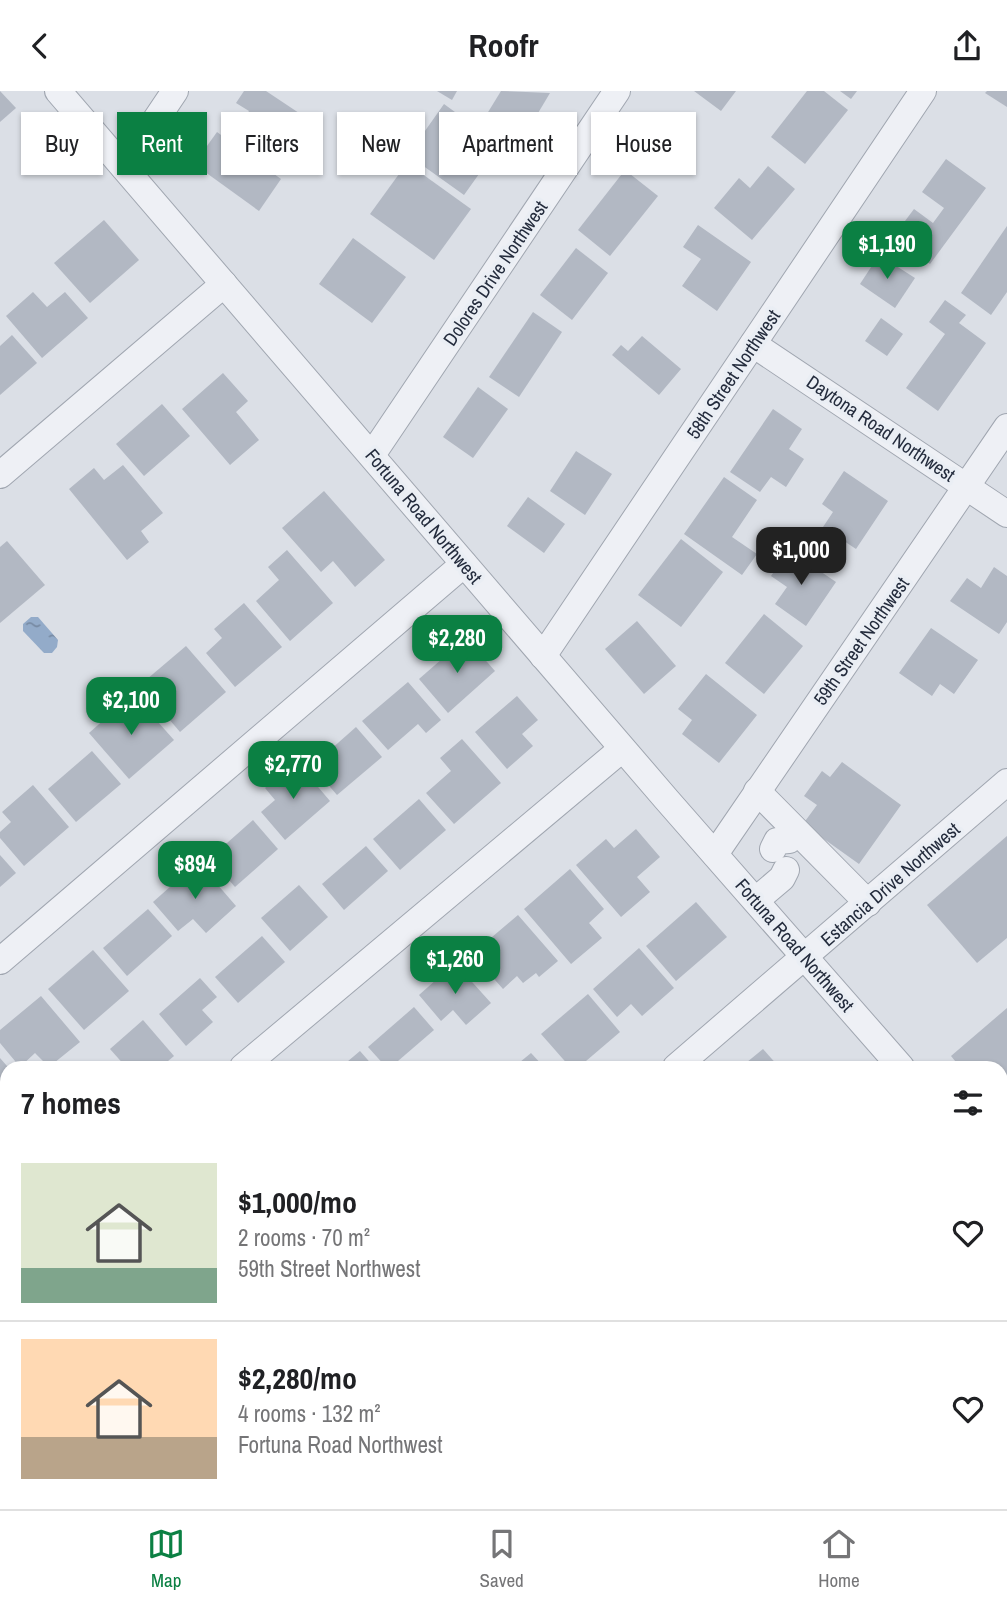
<!DOCTYPE html>
<html lang="en">
<head>
<meta charset="utf-8">
<style>
  body { margin:0; font-family:"Archivo Narrow",sans-serif; background:#f6f6f6; color:#202124; height:100vh; display:flex; flex-direction:column; font-size:26px; white-space:nowrap }
  * { box-sizing:border-box; margin:0 }
  p { font-size:23px; color:#757577 }
  .icon { flex:none; width:38px; height:38px; fill:none; stroke:currentColor; stroke-width:2; stroke-linecap:round; stroke-linejoin:round }
  .map { position:relative; flex:1; overflow:hidden }
  .sheet { position:absolute; left:0px; top:970px; width:1008px; height:450px; display:flex; flex-direction:column; background:#fff; border-radius:21px 21px 0 0; box-shadow:0 2px 5px #0004 }
  .sheet>* { flex:none }
  .banner { position:absolute; left:21px; top:21px; width:966px; height:63px; display:flex; gap:14px }
  .price { position:absolute; translate:-50% -60px; padding:0 16px; border-radius:14px; background:#0b8043; color:#fff; font-size:23px; line-height:46px; filter:drop-shadow(0 2px 4px #0008) }
  .price::after { content:''; position:absolute; left:50%; top:42px; width:21px; height:16px; margin-left:-10px; background:inherit; clip-path:polygon(0 0,100% 0,50% 100%) }
  .price.selected { background:#222; color:#fff }
  ul { padding:0; list-style:none }
  li { display:flex; align-items:center; gap:21px; height:175px; padding:0 21px }
  li+li { border-top:2px solid #e0e0e0 }
  li span { display:grid; place-items:center; flex:none; width:196px; height:140px; border-radius:0px; color:#555 }
  li>.icon { margin-inline-start:auto }
  span .icon { width:84px; height:84px; fill:#fffc; stroke-width:1 }
  li b { font-size:30px }
  h2 { display:flex; justify-content:space-between; align-items:center; height:84px; padding:0 21px; font-size:30px }
  .pill { padding:0 24px; border-radius:0px; background:#fff; box-shadow:0 2px 5px #0004; font-size:24px; line-height:63px }
  .pill.selected { background:#0b8043; color:#fff }
  header { display:flex; justify-content:space-between; align-items:center; height:91px; padding:0 21px; background:#fff; font-size:32px; font-weight:800 }
  .dock { display:flex; justify-content:space-around; align-items:center; height:98px; border-top:2px solid #e0e0e0; background:#fff; font-size:19px; color:#757577 }
  .dock a { display:grid; justify-items:center; gap:4px }
  .dock .selected { color:#0b8043 }
  .map>svg:first-child { display:block }
</style>
</head>
<body>
<header><svg class="icon" aria-label="back" viewBox="0 0 24 24"><path d="M15 5l-7 7 7 7"/></svg>Roofr<svg class="icon" aria-label="share" viewBox="0 0 24 24"><path d="M12 15V3M7 8l5-5 5 5M5 13v7h14v-7"/></svg></header>
<div class="map">
<svg width="1007" height="1418" viewBox="0 0 1007 1418">
  <defs>
    <pattern id="water-ripples" width="26" height="14" patternUnits="userSpaceOnUse" patternTransform="scale(1.75)"><rect width="26" height="14" fill="#93abc9"/><path d="M2 4q2-2 4 0t4 0M15 11q2-2 4 0t4 0" fill="none" stroke="#788ba4"/></pattern>
  </defs>
  <rect width="100%" height="100%" fill="#dbdfe6"/>
  <path fill="url(#water-ripples)" d="M31,526H38L58,549L57,556L52,562H44L23,540V533Z"/>
  <g fill="#b2b8c3">
    <path d="M0,0L16,17L0,31Z"/>
    <path d="M244,0H266L317,34L295,67L241,32L249,20L236,12Z"/>
    <path d="M437,0H457L452,9Z"/>
    <path d="M501,0L550,2L519,54L482,31Z"/>
    <path d="M694,0H736L721,20Z"/>
    <path d="M807,0H824L848,19L805,73L771,46Z"/>
    <path d="M840,0H857L851,8Z"/>
    <path d="M987,0H1007V16L985,2Z"/>
    <path d="M444,13L485,43L469,65L484,76L464,104L408,64Z"/>
    <path d="M217,41L281,88L259,120L194,73Z"/>
    <path d="M946,68L986,97L930,173L893,146L914,118L933,132L944,117L922,101Z"/>
    <path d="M407,72L471,118L434,169L370,123Z"/>
    <path d="M768,75L795,98L752,149L714,117L739,87L750,97Z"/>
    <path d="M625,79L658,105L610,165L578,139Z"/>
    <path d="M104,129L139,169L90,212L54,172Z"/>
    <path d="M698,134L751,171L717,220L682,195L701,168L683,156Z"/>
    <path d="M1007,135V201L991,224L961,202Z"/>
    <path d="M353,147L406,186L372,232L319,193Z"/>
    <path d="M576,157L608,182L572,229L540,204Z"/>
    <path d="M879,164L915,187L895,217L860,193Z"/>
    <path d="M33,201L47,216L65,201L88,227L42,267L6,225Z"/>
    <path d="M945,209L966,224L959,232L986,252L938,320L906,297L945,243L929,231Z"/>
    <path d="M533,221L562,241L519,306L489,286Z"/>
    <path d="M881,227L903,243L887,265L865,250Z"/>
    <path d="M12,244L37,272L0,304V255Z"/>
    <path d="M642,245L681,278L659,304L612,264L621,254L628,260Z"/>
    <path d="M223,282L248,310L236,321L259,349L230,374L182,318Z"/>
    <path d="M478,296L508,318L473,367L443,346Z"/>
    <path d="M162,313L190,345L144,385L116,353Z"/>
    <path d="M773,318L802,338L789,358L804,368L786,396L771,386L760,401L730,381Z"/>
    <path d="M576,360L612,383L585,424L550,400Z"/>
    <path d="M123,374L163,422L141,440L149,451L127,469L69,398L94,377L104,389Z"/>
    <path d="M844,380L888,410L856,458L823,436L833,421L822,413Z"/>
    <path d="M724,386L757,409L732,446L757,463L742,484L684,443Z"/>
    <path d="M324,400L385,469L355,496L333,470L321,481L282,437Z"/>
    <path d="M528,406L565,433L544,462L507,435Z"/>
    <path d="M681,448L723,481L681,536L638,504Z"/>
    <path d="M7,450L45,494L0,532V456Z"/>
    <path d="M287,459L333,512L290,550L256,510L279,489L268,476Z"/>
    <path d="M789,459L836,491L806,535L775,513L787,496L771,485Z"/>
    <path d="M994,476L1007,485V531L999,543L950,510L967,487L981,497Z"/>
    <path d="M244,512L282,556L235,596L206,562L222,547L214,538Z"/>
    <path d="M764,523L803,555L764,603L725,572Z"/>
    <path d="M637,530L676,575L644,603L605,558Z"/>
    <path d="M931,537L978,569L954,603L940,593L932,605L899,582Z"/>
    <path d="M466,547L495,580L448,622L419,588Z"/>
    <path d="M186,555L226,601L180,641L140,594Z"/>
    <path d="M706,583L757,624L719,672L682,643L692,629L678,618Z"/>
    <path d="M408,591L441,629L426,642L418,633L388,659L362,630Z"/>
    <path d="M133,603L174,649L129,688L89,642Z"/>
    <path d="M517,605L538,629L522,643L533,655L507,678L475,641Z"/>
    <path d="M356,636L382,666L337,704L312,675Z"/>
    <path d="M462,648L501,692L454,733L426,702L451,680L440,667Z"/>
    <path d="M92,660L121,693L76,731L48,698Z"/>
    <path d="M296,670L330,710L285,749L261,721L275,709L265,697Z"/>
    <path d="M842,671L901,714L859,773L803,733L817,714L804,705L822,680L830,686Z"/>
    <path d="M33,694L69,736L24,775L0,747V741L11,731L2,721Z"/>
    <path d="M419,708L446,739L400,779L373,748Z"/>
    <path d="M253,729L278,758L235,796L210,767Z"/>
    <path d="M636,738L660,766L637,786L650,801L621,826L576,774L606,748L614,757Z"/>
    <path d="M1007,745V847L977,872L927,814Z"/>
    <path d="M366,755L388,780L344,819L322,793Z"/>
    <path d="M0,764L16,782L0,796Z"/>
    <path d="M198,771L236,815L206,842L193,828L178,840L153,811Z"/>
    <path d="M570,778L604,818L589,832L602,847L571,873L524,818Z"/>
    <path d="M299,794L328,826L290,860L261,827Z"/>
    <path d="M696,811L727,846L676,890L646,855Z"/>
    <path d="M148,818L172,845L127,885L103,857Z"/>
    <path d="M518,824L558,870L539,886L536,882L523,892L517,885L503,898L472,863Z"/>
    <path d="M262,845L285,871L238,912L215,886Z"/>
    <path d="M639,857L674,897L642,925L631,913L617,926L593,898Z"/>
    <path d="M93,859L129,900L84,939L48,898Z"/>
    <path d="M455,872L491,912L466,934L453,919L441,930L419,904Z"/>
    <path d="M200,887L217,906L202,919L213,931L186,955L159,923Z"/>
    <path d="M588,903L620,941L579,976H570L541,943Z"/>
    <path d="M41,905L80,951L49,976L35,962L20,976L0,952V939Z"/>
    <path d="M414,916L434,939L391,976H386L368,956Z"/>
    <path d="M1007,917V1019L1001,1024V976H960L951,965Z"/>
    <path d="M143,929L174,965L161,976H126L110,958Z"/>
    <path d="M763,958L779,976H741Z"/>
    <path d="M360,960L374,976H341Z"/>
    <path d="M531,962L544,976H514Z"/>
    <path d="M0,967L7,975V989L0,995Z"/>
    <path d="M3,1074L7,1079V1110L0,1117V1077Z"/>
    <path d="M7,1263V1284L0,1276V1269Z"/>
    <path d="M1001,1273L1007,1280V1334L1001,1327Z"/>
    <path d="M0,1286L7,1294V1325L0,1331Z"/>
    <path d="M29,1412H78L71,1418H34Z"/>
    <path d="M268,1412H331L334,1418H262L261,1415Z"/>
    <path d="M409,1412H470L473,1418H398Z"/>
  </g>
  <g fill="none" stroke-linecap="round" stroke-linejoin="round">
    <g stroke="#a0a6b0" stroke-width="28">
      <g id="minor">
        <path d="M58,0L667,709L901,976"/>
        <path d="M124,76L175,0"/>
        <path d="M753,253L1007,423"/>
        <path d="M372,364L617,0"/>
        <path d="M0,384L224,193"/>
        <path d="M543,565L923,0"/>
        <path d="M757,700L868,812"/>
        <path d="M773,758L777,750L789,749"/>
        <path d="M715,763L1007,336"/>
        <path d="M756,809L782,787L786,779"/>
        <path d="M0,870L464,473"/>
        <path d="M243,976L622,658"/>
        <path d="M676,976L1007,691"/>
        <path d="M1001,1067L1007,1062"/>
        <path d="M1001,1094L1007,1101"/>
        <path d="M0,1190L7,1184"/>
        <path d="M1001,1219L1007,1220"/>
        <path d="M1001,1361L1007,1360"/>
        <path d="M161,1418L168,1412"/>
      </g>
    </g>
    <use href="#minor" stroke="#eef0f5" stroke-width="26"/>
  </g>
  <g text-anchor="middle" dominant-baseline="central" stroke-width="7" stroke-linejoin="round" paint-order="stroke">
    <g font-size="19" fill="#242c3d" stroke="#eaeef4">
      <text transform="translate(495 182) rotate(-56)">Dolores Drive Northwest</text>
      <text transform="translate(733 283) rotate(-56)">58th Street Northwest</text>
      <text transform="translate(881 337) rotate(34)">Daytona Road Northwest</text>
      <text transform="translate(424 425) rotate(50)">Fortuna Road Northwest</text>
      <text transform="translate(861 550) rotate(-55)">59th Street Northwest</text>
      <text transform="translate(890 793) rotate(-41)">Estancia Drive Northwest</text>
      <text transform="translate(795 854) rotate(49)">Fortuna Road Northwest</text>
    </g>
  </g>
</svg>
<b class="price" style="left:887px;top:190px">$1,190</b>
<b class="price selected" style="left:801px;top:496px">$1,000</b>
<b class="price" style="left:457px;top:584px">$2,280</b>
<b class="price" style="left:131px;top:646px">$2,100</b>
<b class="price" style="left:293px;top:710px">$2,770</b>
<b class="price" style="left:195px;top:810px">$894</b>
<b class="price" style="left:455px;top:905px">$1,260</b>
<div class="banner">
<a class="pill">Buy</a>
<a class="pill selected">Rent</a>
<a class="pill">Filters</a>
<a class="pill">New</a>
<a class="pill">Apartment</a>
<a class="pill">House</a>
</div>
<section class="sheet">
<h2>7 homes<svg class="icon" aria-label="filters" viewBox="0 0 24 24"><path d="M4 7h16M4 17h16"/><circle cx="9" cy="7" r="2"/><circle cx="15" cy="17" r="2"/></svg></h2>
<ul>
<li><span style="background:linear-gradient(#dfe7d0 75%,#7fa58c 0)"><svg class="icon" aria-label="home" viewBox="0 0 24 24"><path d="M3 11l9-7 9 7M6 9v11h12V9"/></svg></span><div><b>$1,000/mo</b><p>2 rooms · 70 m²</p><p>59th Street Northwest</p></div><svg class="icon" aria-label="heart" viewBox="0 0 24 24"><path d="M12 20l-8-8c-3-5 5-10 8-4 3-6 11-1 8 4z"/></svg></li>
<li><span style="background:linear-gradient(#ffd9b3 70%,#b9a48a 0)"><svg class="icon" aria-label="home" viewBox="0 0 24 24"><path d="M3 11l9-7 9 7M6 9v11h12V9"/></svg></span><div><b>$2,280/mo</b><p>4 rooms · 132 m²</p><p>Fortuna Road Northwest</p></div><svg class="icon" aria-label="heart" viewBox="0 0 24 24"><path d="M12 20l-8-8c-3-5 5-10 8-4 3-6 11-1 8 4z"/></svg></li>
</ul>
</section>
</div>
<nav class="dock">
<a class="selected"><svg class="icon" aria-label="map" viewBox="0 0 24 24"><path d="M3 6l6-2 6 2 6-2v14l-6 2-6-2-6 2zM9 4v14M15 6v14"/></svg>Map</a>
<a><svg class="icon" aria-label="saved" viewBox="0 0 24 24"><path d="M7 4h10v16l-5-4-5 4z"/></svg>Saved</a>
<a><svg class="icon" aria-label="home" viewBox="0 0 24 24"><path d="M3 11l9-7 9 7M6 9v11h12V9"/></svg>Home</a>
</nav>
</body>
</html>
